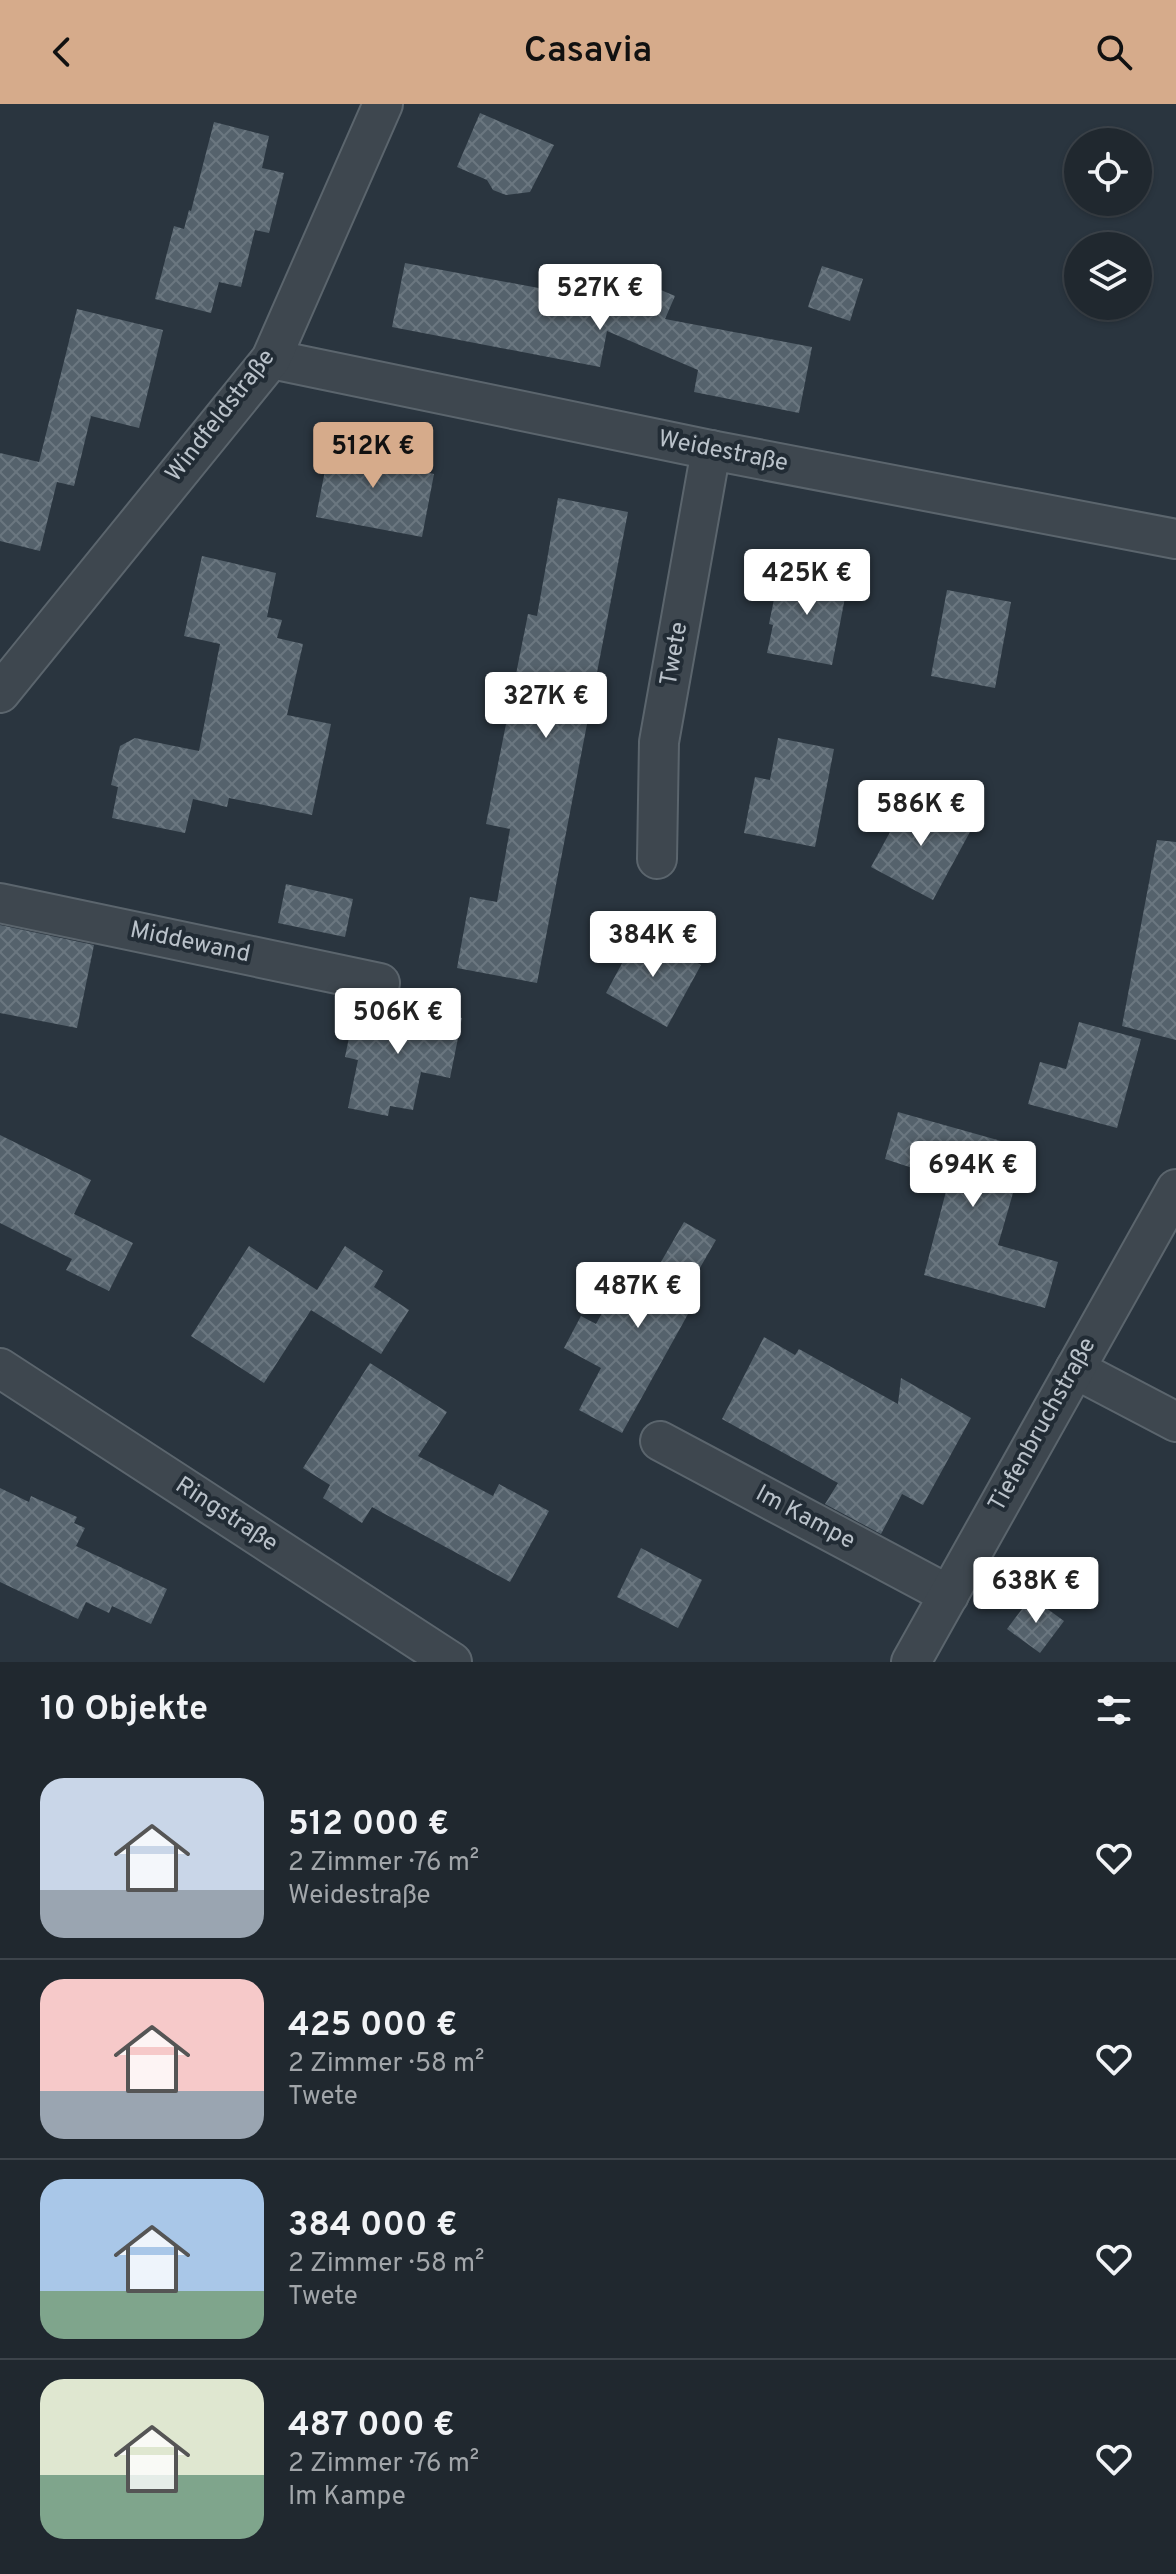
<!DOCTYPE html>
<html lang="de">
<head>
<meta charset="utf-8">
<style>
  body { margin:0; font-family:Overpass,sans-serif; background:#283037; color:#f1f3f6; height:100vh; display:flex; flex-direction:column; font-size:30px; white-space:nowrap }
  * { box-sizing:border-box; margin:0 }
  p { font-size:26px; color:#a2a6aa }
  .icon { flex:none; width:44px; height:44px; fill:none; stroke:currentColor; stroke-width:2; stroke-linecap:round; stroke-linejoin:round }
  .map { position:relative; height:1558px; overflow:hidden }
  .drawer { display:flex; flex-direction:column; background:#20282f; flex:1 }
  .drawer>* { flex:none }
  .fabs { position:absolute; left:1064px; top:24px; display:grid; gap:16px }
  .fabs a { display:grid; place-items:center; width:88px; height:88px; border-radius:50%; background:#20282f; box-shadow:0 2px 6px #0004,0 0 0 2px #3d444b; font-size:40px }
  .price { position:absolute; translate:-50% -68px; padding:0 18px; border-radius:8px; background:#fff; color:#222; font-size:26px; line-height:52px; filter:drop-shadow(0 2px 4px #0008) }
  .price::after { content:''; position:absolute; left:50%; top:48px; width:24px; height:18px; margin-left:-12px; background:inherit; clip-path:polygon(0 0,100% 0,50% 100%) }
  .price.active { background:#d6ab8b; color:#111 }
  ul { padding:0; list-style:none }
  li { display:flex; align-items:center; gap:24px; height:200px; padding:0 40px }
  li+li { border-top:2px solid #3d444b }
  li span { display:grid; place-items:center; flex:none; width:224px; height:160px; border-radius:24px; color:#555 }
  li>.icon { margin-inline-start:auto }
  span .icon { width:96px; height:96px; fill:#fffc; stroke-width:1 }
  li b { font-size:34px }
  h2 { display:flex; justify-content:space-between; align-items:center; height:96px; padding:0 40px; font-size:34px }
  header { display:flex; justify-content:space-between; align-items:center; height:104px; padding:0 40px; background:#d6ab8b; color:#111; font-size:36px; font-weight:600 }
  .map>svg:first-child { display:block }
</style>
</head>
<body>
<header><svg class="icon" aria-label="back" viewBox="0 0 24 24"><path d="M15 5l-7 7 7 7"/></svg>Casavia<svg class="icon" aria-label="search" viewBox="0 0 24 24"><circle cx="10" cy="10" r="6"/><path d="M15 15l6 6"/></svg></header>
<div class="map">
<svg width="1176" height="1558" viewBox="0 0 1176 1558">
  <defs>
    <pattern id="building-cross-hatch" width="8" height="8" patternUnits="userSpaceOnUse" patternTransform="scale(2)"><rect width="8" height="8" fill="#55626c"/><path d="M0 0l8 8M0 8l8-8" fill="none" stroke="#6b7780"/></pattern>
  </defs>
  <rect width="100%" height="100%" fill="#2a353f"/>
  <g fill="url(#building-cross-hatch)">
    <path d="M480,9L554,41L530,88L506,91L493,86L487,76L457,63Z"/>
    <path d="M214,18L269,32L262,64L284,69L269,129L255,126L241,183L219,178L211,209L155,195L174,122L184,125L189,106L191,107Z"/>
    <path d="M405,159L613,198L611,204L624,207L637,176L675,192L665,215L812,243L799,309L694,288L698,266L607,227L600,263L392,223Z"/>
    <path d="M822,162L863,175L850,217L808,203Z"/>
    <path d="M77,205L163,226L139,324L91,312L74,382L57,378L40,447L0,437V349L39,358Z"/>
    <path d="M331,335L396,347L393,362L434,370L422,433L316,413Z"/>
    <path d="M558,394L628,408L537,879L457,864L470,793L497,798L510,725L486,720L528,510L537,512Z"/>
    <path d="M202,452L276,469L267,513L282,516L277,534L303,540L287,611L331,620L312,711L229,694L227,703L193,695L185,729L112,714L118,683L111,681L120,642L135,634L199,647L220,540L184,532Z"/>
    <path d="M780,465L848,478L832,561L767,549L773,521L769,520Z"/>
    <path d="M947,486L1011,498L995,584L931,572Z"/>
    <path d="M778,634L834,645L815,743L744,729L755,673L770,676Z"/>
    <path d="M909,693L971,726L933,796L871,763Z"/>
    <path d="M1157,736L1176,738V936L1122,922Z"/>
    <path d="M286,780L353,795L345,833L278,819Z"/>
    <path d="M0,821L94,841L77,924L0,909Z"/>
    <path d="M639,828L701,861L667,923L606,889Z"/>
    <path d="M406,903L462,914L450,974L421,968L413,1006L390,1002L388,1012L348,1004L358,956L345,953L355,904L404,913Z"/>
    <path d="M1079,918L1141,935L1117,1024L1028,1000L1040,958L1066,965Z"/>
    <path d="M898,1008L1026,1044L998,1141L1058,1158L1045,1204L924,1171L949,1076L885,1055Z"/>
    <path d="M0,1031L91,1076L74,1110L133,1139L109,1187L66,1166L72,1155L0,1119Z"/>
    <path d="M684,1118L716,1136L682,1195L693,1201L622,1329L579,1306L601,1264L564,1244L581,1212L596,1220L627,1164L650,1177Z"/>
    <path d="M249,1142L317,1186L345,1142L383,1167L374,1183L409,1206L381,1250L311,1206L264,1279L191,1232Z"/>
    <path d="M764,1233L795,1251L799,1245L898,1300L901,1274L971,1314L923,1401L902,1390L881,1430L825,1400L838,1379L722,1315Z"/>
    <path d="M370,1259L447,1308L418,1352L493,1392L499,1380L549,1407L510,1478L372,1403L362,1419L323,1394L330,1381L303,1364Z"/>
    <path d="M0,1384L29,1398L31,1392L77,1413L74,1419L85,1424L76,1442L167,1485L151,1520L112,1502L109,1509L86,1498L78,1515L0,1478Z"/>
    <path d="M641,1444L702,1476L678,1524L617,1493Z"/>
    <path d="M1031,1493L1064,1517L1040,1549L1007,1525Z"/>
  </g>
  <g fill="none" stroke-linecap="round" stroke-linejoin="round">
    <g stroke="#5b656d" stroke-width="42">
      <g id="minor">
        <path d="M271,255L711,346L1176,435"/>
        <path d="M0,589L271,255L383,0"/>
        <path d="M657,755L659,638L711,346"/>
        <path d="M0,799L380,879"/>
        <path d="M0,1264L452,1558"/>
        <path d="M1075,1265L1176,1318"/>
        <path d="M660,1337L949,1491"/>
        <path d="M911,1558L1176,1085"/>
      </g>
    </g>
    <use href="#minor" stroke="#3e474f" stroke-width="38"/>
  </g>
  <g text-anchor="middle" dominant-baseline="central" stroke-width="8" stroke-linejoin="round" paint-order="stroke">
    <g font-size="24" fill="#bac2ca" stroke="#222c35">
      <text transform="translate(221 312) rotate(-52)">Windfeldstraße</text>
      <text transform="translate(723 348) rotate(11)">Weidestraße</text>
      <text transform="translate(675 550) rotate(-80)">Twete</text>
      <text transform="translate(190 839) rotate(12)">Middewand</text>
      <text transform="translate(1043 1321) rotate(-61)">Tiefenbruchstraße</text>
      <text transform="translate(226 1411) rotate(33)">Ringstraße</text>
      <text transform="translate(805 1414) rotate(28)">Im Kampe</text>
    </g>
  </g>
</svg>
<div class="fabs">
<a><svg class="icon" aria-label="locate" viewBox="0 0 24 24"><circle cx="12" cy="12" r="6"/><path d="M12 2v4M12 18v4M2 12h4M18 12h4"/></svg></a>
<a><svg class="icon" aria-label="layers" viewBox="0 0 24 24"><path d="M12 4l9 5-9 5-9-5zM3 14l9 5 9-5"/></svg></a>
</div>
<b class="price" style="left:600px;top:228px">527K €</b>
<b class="price active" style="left:373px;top:386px">512K €</b>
<b class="price" style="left:807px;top:513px">425K €</b>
<b class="price" style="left:546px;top:636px">327K €</b>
<b class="price" style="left:921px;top:744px">586K €</b>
<b class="price" style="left:653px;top:875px">384K €</b>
<b class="price" style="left:398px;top:952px">506K €</b>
<b class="price" style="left:973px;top:1105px">694K €</b>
<b class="price" style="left:638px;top:1226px">487K €</b>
<b class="price" style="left:1036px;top:1521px">638K €</b>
</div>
<section class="drawer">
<h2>10 Objekte<svg class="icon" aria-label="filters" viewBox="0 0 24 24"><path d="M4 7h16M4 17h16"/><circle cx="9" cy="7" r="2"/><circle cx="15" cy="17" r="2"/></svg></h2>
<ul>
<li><span style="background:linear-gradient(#c9d6e8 70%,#9aa5b1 0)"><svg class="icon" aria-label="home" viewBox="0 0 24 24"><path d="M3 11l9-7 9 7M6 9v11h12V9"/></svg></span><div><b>512 000 €</b><p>2 Zimmer · 76 m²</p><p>Weidestraße</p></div><svg class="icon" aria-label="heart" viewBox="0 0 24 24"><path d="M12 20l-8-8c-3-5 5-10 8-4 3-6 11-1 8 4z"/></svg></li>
<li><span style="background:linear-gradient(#f6c9c9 70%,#9aa5b1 0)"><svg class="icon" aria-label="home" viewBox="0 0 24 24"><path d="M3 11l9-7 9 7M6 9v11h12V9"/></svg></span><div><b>425 000 €</b><p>2 Zimmer · 58 m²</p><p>Twete</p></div><svg class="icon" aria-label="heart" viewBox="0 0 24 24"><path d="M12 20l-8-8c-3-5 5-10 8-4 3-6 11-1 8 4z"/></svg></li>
<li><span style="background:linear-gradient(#a9c7e8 70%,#7fa58c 0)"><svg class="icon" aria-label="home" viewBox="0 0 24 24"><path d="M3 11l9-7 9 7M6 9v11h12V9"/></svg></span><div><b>384 000 €</b><p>2 Zimmer · 58 m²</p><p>Twete</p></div><svg class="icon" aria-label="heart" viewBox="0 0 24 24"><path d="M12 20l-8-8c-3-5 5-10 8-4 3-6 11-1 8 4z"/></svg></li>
<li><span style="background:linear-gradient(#dfe7d0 60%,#7fa58c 0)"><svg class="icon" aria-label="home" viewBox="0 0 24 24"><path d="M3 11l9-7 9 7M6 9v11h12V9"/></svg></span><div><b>487 000 €</b><p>2 Zimmer · 76 m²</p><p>Im Kampe</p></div><svg class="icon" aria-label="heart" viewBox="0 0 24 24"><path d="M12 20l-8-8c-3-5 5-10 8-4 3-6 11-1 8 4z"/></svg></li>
</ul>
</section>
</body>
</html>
